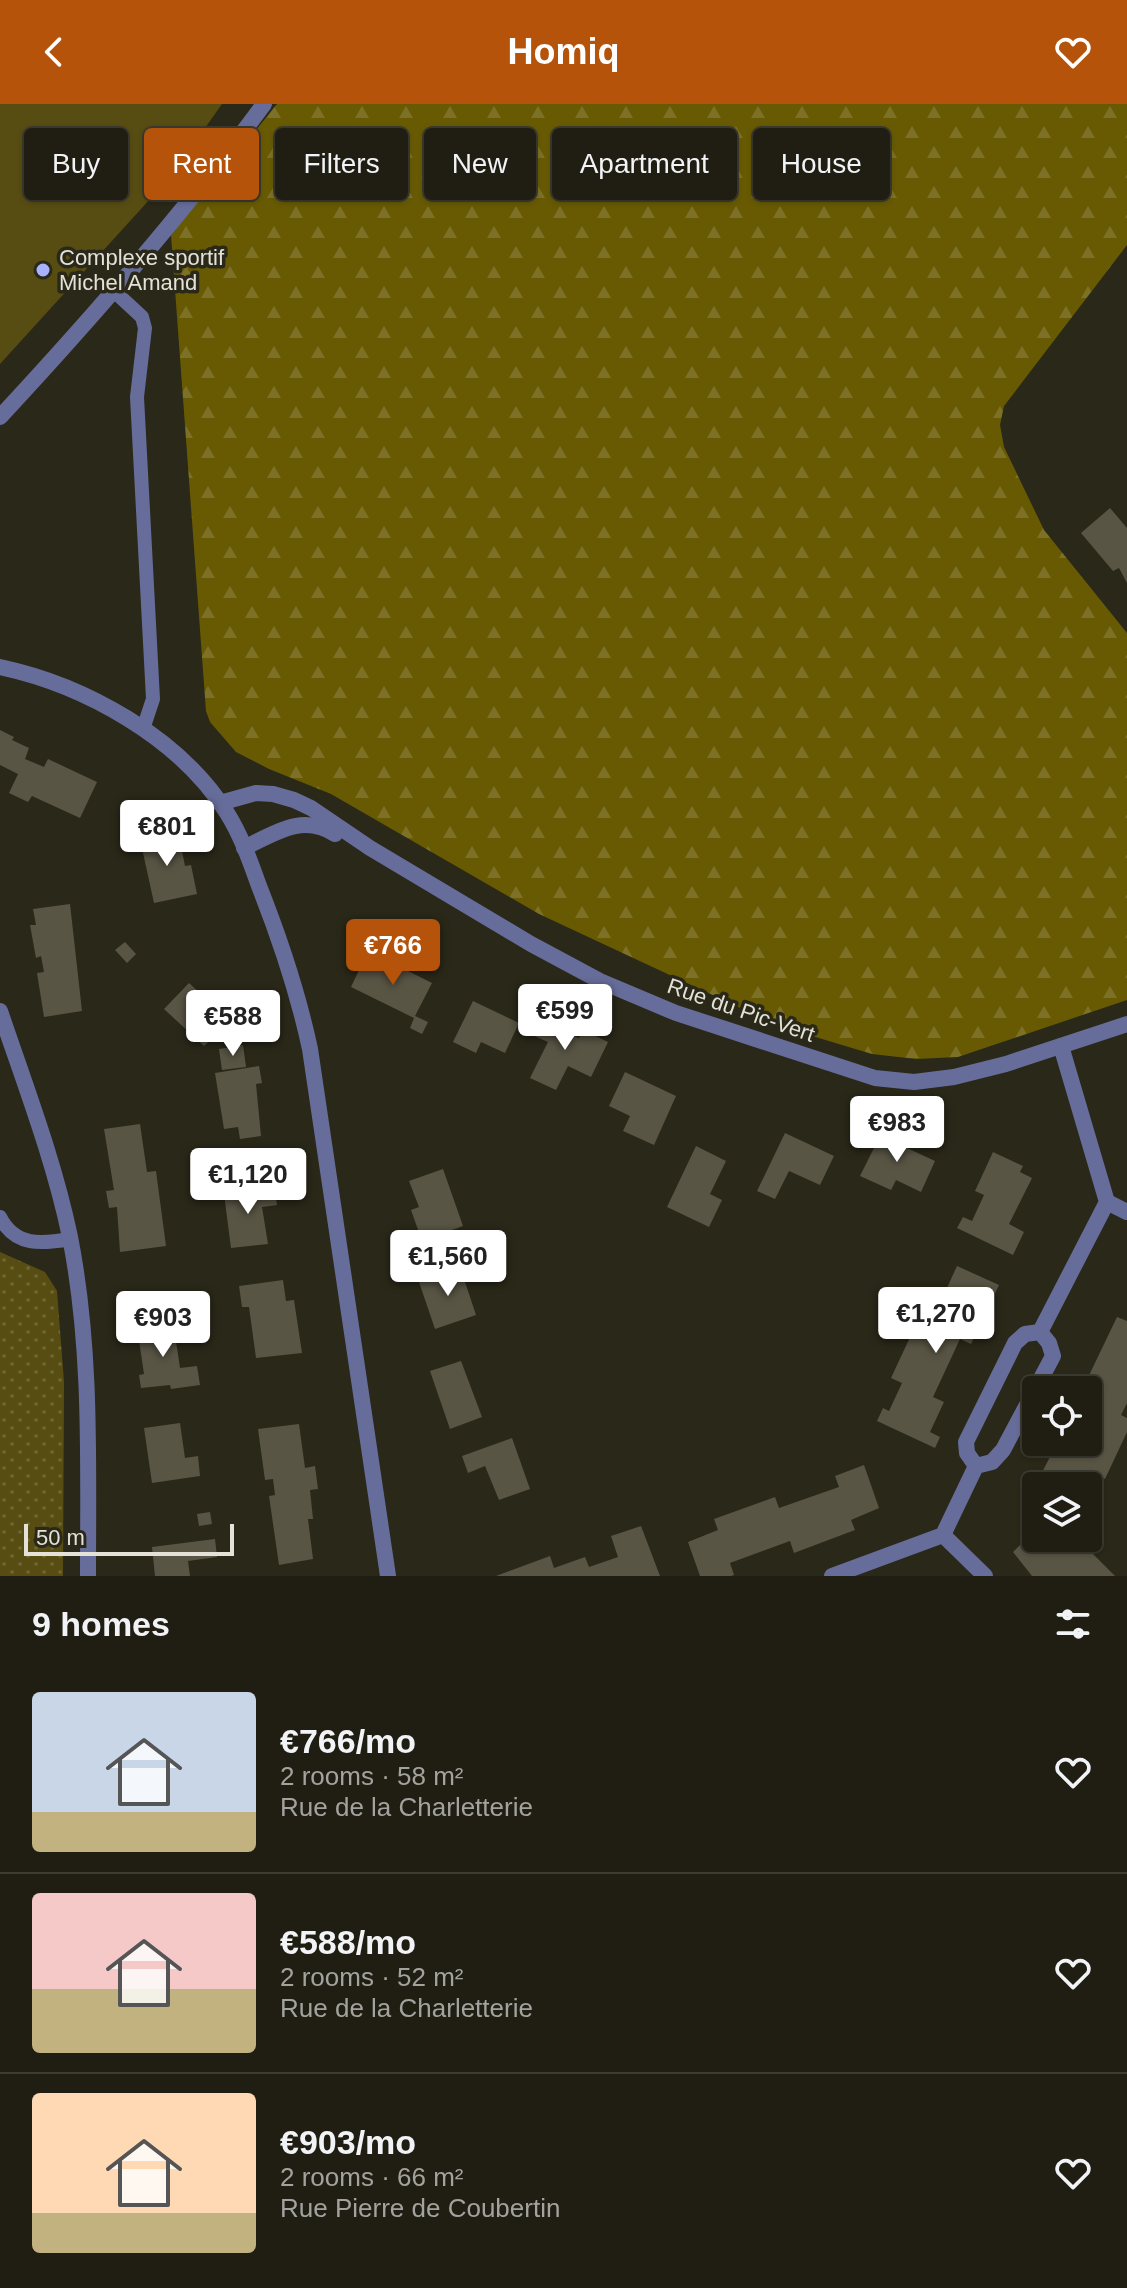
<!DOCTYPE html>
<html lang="en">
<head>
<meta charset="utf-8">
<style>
  body { margin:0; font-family:Arial,sans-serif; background:#2d2b20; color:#f1f3f6; height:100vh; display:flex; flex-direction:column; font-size:30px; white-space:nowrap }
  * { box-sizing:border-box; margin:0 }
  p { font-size:26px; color:#a2a29f }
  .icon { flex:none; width:44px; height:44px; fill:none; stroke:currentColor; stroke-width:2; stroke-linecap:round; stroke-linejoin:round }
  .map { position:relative; height:1472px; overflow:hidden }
  .panel { display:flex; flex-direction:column; background:#201e12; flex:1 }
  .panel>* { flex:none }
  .guide { position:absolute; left:24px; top:24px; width:1080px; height:72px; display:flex; gap:16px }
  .tools { position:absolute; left:1022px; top:1272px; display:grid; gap:16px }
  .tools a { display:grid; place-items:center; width:80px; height:80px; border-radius:8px; background:#201e12; box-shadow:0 2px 6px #0004,0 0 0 2px #3d3c32; font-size:40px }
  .scale { position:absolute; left:24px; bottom:20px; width:210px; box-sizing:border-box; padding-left:8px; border:4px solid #e4e2d8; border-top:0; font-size:22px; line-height:28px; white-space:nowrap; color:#e4e2d8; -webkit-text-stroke:6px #2a2818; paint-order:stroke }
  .price { position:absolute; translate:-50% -68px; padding:0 18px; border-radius:8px; background:#fff; color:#222; font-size:26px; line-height:52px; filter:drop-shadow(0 2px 4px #0008) }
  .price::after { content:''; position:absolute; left:50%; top:48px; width:24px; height:18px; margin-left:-12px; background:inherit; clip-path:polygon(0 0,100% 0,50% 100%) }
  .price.current { background:#b45309; color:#fff }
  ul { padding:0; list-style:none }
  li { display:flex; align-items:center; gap:24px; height:200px; padding:0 32px }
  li+li { border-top:2px solid #3d3c32 }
  li span { display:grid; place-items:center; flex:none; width:224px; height:160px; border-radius:8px; color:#555 }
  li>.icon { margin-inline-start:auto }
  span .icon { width:96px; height:96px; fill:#fffc; stroke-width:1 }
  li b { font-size:34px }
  h2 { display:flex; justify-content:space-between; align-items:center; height:96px; padding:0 32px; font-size:34px }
  .pill { padding:0 28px; border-radius:8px; background:#201e12; box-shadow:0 2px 6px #0004,0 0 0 2px #3d3c32; font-size:28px; line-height:72px }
  .pill.current { background:#b45309; color:#fff }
  header { display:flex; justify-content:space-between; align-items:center; height:104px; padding:0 32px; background:#b45309; color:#fff; font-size:36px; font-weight:700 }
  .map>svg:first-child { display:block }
</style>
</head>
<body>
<header><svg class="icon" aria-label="back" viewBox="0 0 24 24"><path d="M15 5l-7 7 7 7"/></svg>Homiq<svg class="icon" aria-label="heart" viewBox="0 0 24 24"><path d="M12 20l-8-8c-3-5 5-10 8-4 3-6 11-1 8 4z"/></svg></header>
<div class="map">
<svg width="1127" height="1472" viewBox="0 0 1127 1472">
  <defs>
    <pattern id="grass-dots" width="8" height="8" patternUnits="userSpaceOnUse" patternTransform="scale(2)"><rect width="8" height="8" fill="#574d13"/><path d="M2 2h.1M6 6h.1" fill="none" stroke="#6f6635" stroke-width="1.8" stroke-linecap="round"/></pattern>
    <pattern id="forest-firs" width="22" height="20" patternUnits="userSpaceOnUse" patternTransform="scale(2)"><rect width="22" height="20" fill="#685a03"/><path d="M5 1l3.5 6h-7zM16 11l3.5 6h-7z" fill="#7d7127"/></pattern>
  </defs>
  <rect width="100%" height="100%" fill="#2a2818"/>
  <path fill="url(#grass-dots)" d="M0,1148L45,1168L57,1187L64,1278L63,1472H0Z"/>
  <path fill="url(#forest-firs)" d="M277,0H1127V141L1004,302L1000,321L1004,343L1044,426L1127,529V896L958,953L916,955L872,950L779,922L539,810L331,690L269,665L236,648L210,618L206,607L171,131Z"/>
  <path fill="#574d13" d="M0,0H222L171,72L0,260Z"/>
  <g fill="#595545">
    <path d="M1110,404L1127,424V479L1119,464L1113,467L1081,429Z"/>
    <path d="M0,626L14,633L12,636L29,644L25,655L44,663L48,655L97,678L80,714L32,692L28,698L9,689L18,670L0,661Z"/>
    <path d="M178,727L185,762L191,761L197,790L154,799L140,735Z"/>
    <path d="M70,800L82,907L44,913L37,869L44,868L41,852L36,854L30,821H36L33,805Z"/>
    <path d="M125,838L136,850L127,859L115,846Z"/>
    <path d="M368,847L432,879L415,912L428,918L422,930L410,924L414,914L351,883Z"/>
    <path d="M189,879L230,917L204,942L164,905Z"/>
    <path d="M473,897L519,919L505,949L481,938L476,949L453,938Z"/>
    <path d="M544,905L560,913L555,923L579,934L583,926L608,938L591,973L568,962L556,986L530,974L548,938L532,931Z"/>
    <path d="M243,941L246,963L222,966L219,945Z"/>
    <path d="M259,962L262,979L256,980L261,1032L240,1035L238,1023L224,1025L215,969Z"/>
    <path d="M625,968L676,992L654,1041L623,1027L630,1012L609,1002Z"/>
    <path d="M140,1020L147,1068L156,1067L166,1142L120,1148L117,1103L109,1104L106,1087L114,1086L104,1025Z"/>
    <path d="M883,1026L910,1038L907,1044L935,1057L921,1088L896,1076L891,1086L860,1072Z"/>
    <path d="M785,1029L834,1052L820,1081L789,1067L775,1095L757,1087Z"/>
    <path d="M696,1042L726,1057L710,1090L722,1096L709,1123L667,1103Z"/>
    <path d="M993,1048L1023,1062L1020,1068L1032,1074L1009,1120L1024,1128L1013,1151L957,1124L963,1113L972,1117L984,1091L975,1087Z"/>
    <path d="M443,1065L463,1122L422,1137L411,1106L419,1103L409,1077Z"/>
    <path d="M274,1083L277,1101L262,1103L268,1140L231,1144L224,1090Z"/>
    <path d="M957,1162L999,1181L971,1240L960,1235L933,1293L944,1298L930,1328L940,1333L935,1344L877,1317L883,1304L889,1307L902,1279L891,1274L918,1216L930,1221Z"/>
    <path d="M460,1163L476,1211L435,1225L419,1178Z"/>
    <path d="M283,1176L286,1197L294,1196L302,1249L256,1254L249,1203H242L239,1182Z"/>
    <path d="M1117,1213L1127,1217V1299L1121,1311L1127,1314V1328L1105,1375L1094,1369L1088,1382H1046L1037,1378L1052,1349L1063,1354L1071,1338H1088V1303L1091,1297L1088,1295V1286H1082Z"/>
    <path d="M173,1217L180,1264L197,1262L200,1281L171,1285L170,1281L141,1284L139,1271L144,1270L137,1223Z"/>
    <path d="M461,1257L482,1313L450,1325L430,1267Z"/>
    <path d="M180,1319L185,1354L198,1352L200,1372L152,1379L144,1324Z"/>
    <path d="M299,1320L305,1364L315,1362L318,1385L310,1386L313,1415H308L313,1455L279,1461L269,1392L275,1391L273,1375L265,1376L258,1325Z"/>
    <path d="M512,1334L530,1385L499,1396L485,1362L468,1369L462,1352Z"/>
    <path d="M864,1361L879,1404L851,1416L855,1426L794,1449L790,1437L730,1459L734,1471L731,1472H700L688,1438L718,1426L714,1415L775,1393L779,1404L839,1383L835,1372Z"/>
    <path d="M210,1408L212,1420L199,1422L197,1410Z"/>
    <path d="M641,1422L660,1472H496L550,1452L554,1464L585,1453L589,1463L618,1453L611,1432Z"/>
    <path d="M1030,1431L1039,1440L1044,1434H1077L1115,1472H1032L1013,1448Z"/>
    <path d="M215,1435L217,1453L188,1457L190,1472H155L152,1443Z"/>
  </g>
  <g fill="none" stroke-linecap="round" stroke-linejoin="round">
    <g stroke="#676d9a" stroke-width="14">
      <path d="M114,187L142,213L145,224L137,293L153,595L143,625"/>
      <path d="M0,1113C15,1143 42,1140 70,1135"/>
    </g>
    <g stroke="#676d9a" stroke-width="16">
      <path d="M0,313C93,213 183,110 264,0"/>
      <path d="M0,563C85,581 180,634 227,709C241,731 250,757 259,782C280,835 298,889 310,945L388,1472"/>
      <path d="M220,699L256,689L273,690L294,696L311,704L370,744L531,840L600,877L676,909L875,974L914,978L954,973L1006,960L1127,920"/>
      <path d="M244,744C275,729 303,709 335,730"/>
      <path d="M0,907C25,981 54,1056 70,1133C92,1244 88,1360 88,1472"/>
      <path d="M1107,1098L1127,1108"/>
      <path d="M1040,1228L1107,1098L1061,942"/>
      <path d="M976,1362L967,1349L966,1338L1015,1239L1025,1230L1040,1228"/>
      <path d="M943,1431L985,1472"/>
      <path d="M832,1472L943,1431L976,1362L992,1358L1003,1346L1053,1252L1049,1239L1040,1228"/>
    </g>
  </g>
  <circle fill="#a7b1fc" stroke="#2a2818" stroke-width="3" cx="43" cy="166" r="8"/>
  <g text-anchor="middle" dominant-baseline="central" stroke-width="7" stroke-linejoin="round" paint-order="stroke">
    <g font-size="22" fill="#e4e2d8" stroke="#2a2818" text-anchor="start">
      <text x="59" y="153">Complexe sportif<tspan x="59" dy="25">Michel Amand</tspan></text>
    </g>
    <g font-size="22" fill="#e4e2d8" stroke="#2a2818">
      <text transform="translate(741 906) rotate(19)">Rue du Pic-Vert</text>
    </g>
  </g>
</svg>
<div class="tools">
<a><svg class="icon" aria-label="locate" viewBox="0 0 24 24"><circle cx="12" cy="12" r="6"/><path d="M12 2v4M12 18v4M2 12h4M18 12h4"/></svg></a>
<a><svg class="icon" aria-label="layers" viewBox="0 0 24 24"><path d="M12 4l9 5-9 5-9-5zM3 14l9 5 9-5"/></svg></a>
</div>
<div class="scale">50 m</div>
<b class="price" style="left:167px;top:764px">€801</b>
<b class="price current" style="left:393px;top:883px">€766</b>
<b class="price" style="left:565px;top:948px">€599</b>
<b class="price" style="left:233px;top:954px">€588</b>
<b class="price" style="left:897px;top:1060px">€983</b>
<b class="price" style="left:248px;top:1112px">€1,120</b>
<b class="price" style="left:448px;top:1194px">€1,560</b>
<b class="price" style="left:936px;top:1251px">€1,270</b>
<b class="price" style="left:163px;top:1255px">€903</b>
<div class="guide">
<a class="pill">Buy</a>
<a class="pill current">Rent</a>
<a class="pill">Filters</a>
<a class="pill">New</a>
<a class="pill">Apartment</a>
<a class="pill">House</a>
</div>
</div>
<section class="panel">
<h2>9 homes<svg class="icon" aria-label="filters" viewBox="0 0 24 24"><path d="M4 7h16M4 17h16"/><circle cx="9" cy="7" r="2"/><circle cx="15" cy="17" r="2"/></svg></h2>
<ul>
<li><span style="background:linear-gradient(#c9d6e8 75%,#c2b280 0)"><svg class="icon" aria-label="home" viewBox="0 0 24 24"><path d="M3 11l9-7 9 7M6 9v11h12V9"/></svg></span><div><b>€766/mo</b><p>2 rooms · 58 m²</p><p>Rue de la Charletterie</p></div><svg class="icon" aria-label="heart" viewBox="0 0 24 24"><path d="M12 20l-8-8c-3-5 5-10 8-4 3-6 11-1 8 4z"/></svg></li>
<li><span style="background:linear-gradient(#f6c9c9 60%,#c2b280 0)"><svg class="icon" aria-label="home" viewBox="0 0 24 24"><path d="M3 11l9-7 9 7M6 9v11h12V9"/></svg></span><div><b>€588/mo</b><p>2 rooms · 52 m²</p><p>Rue de la Charletterie</p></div><svg class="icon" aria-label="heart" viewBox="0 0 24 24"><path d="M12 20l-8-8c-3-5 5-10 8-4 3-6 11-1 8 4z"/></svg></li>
<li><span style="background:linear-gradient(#ffd9b3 75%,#c2b280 0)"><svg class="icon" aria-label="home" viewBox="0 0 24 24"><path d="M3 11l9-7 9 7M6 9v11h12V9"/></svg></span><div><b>€903/mo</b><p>2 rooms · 66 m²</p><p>Rue Pierre de Coubertin</p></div><svg class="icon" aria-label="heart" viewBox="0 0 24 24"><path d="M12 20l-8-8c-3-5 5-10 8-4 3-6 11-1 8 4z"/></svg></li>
</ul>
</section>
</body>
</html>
